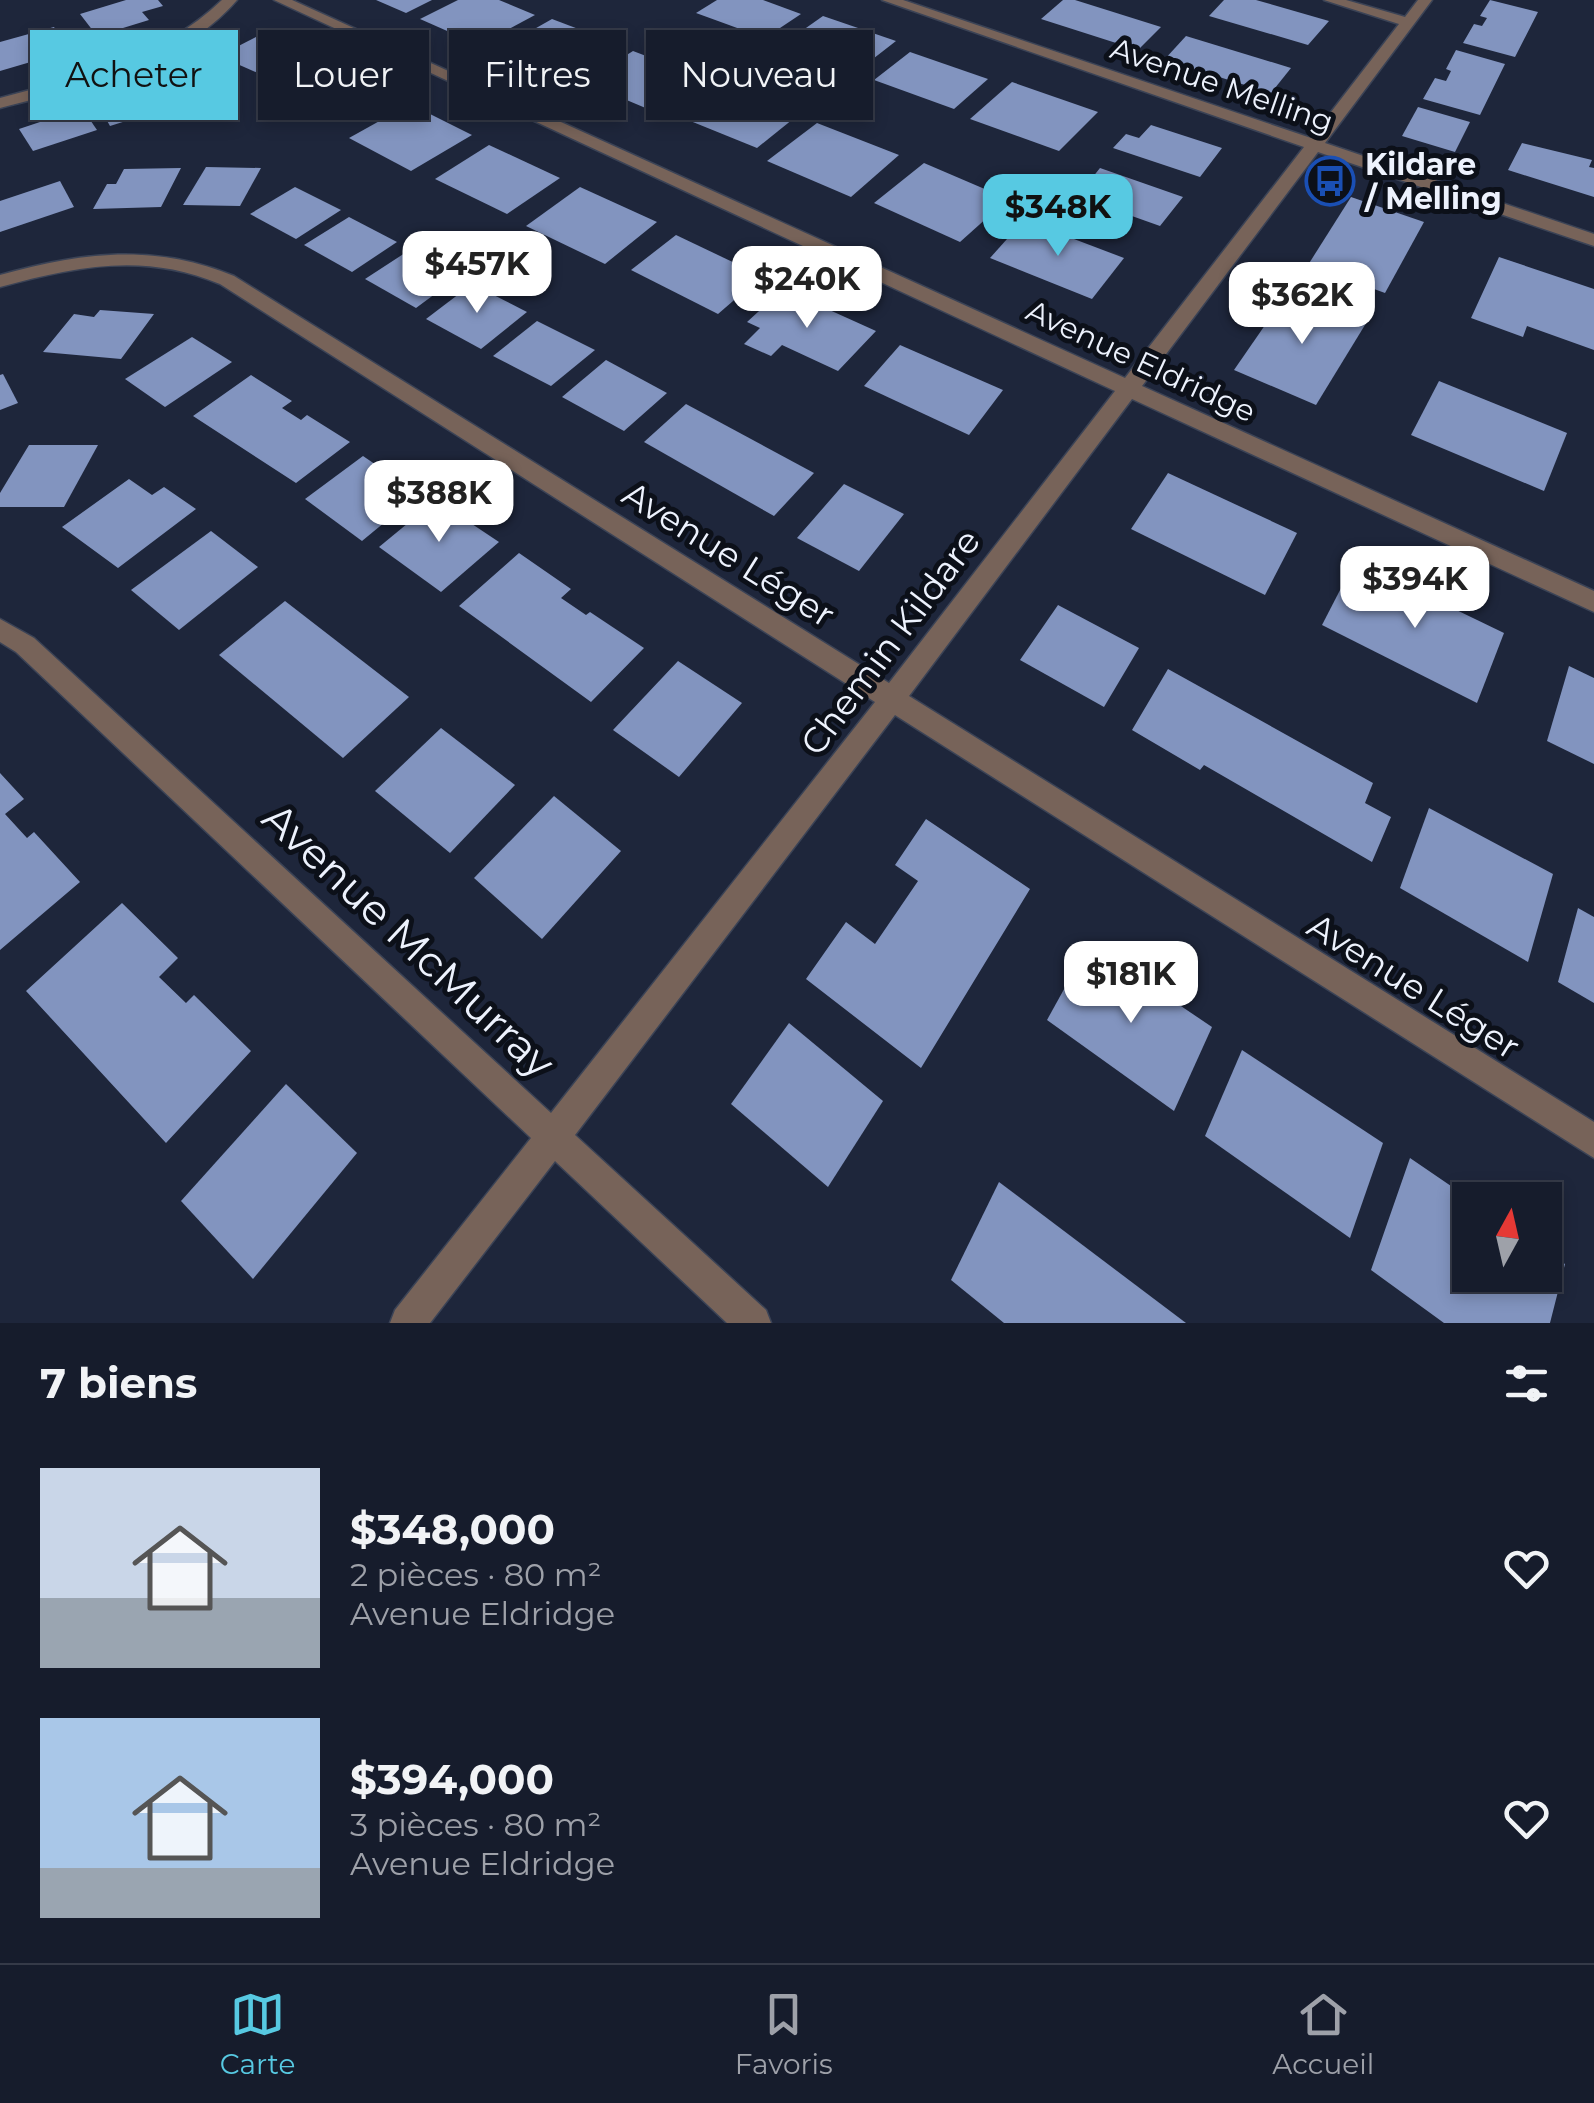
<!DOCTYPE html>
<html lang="fr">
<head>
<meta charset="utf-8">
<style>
  body { margin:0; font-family:Montserrat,sans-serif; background:#1f2534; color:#f1f3f6; height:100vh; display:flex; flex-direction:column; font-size:38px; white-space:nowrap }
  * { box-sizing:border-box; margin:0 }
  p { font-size:32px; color:#9ea1a9 }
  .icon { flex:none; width:55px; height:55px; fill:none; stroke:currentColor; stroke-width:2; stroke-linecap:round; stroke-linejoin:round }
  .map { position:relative; height:1323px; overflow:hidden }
  .panel { display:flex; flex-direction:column; background:#161c2c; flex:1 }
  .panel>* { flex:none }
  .banner { position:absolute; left:30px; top:30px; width:1000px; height:90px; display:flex; gap:20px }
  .needle { width:65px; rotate:8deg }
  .fabs { position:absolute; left:1452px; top:1182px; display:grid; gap:20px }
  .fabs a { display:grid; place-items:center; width:110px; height:110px; border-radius:0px; background:#161c2c; box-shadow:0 5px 15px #0003,0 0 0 2px #353a48; font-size:50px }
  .price { position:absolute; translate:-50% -85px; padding:0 22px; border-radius:20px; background:#fff; color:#222; font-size:32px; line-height:65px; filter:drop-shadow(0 2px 5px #0008) }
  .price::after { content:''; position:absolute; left:50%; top:60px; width:30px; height:22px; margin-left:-15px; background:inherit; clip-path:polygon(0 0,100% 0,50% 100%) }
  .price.current { background:#57c9e2; color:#111 }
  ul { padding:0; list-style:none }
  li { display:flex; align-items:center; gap:30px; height:250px; padding:0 40px }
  li span { display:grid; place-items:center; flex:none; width:280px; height:200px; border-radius:0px; color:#555 }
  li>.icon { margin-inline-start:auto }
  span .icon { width:120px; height:120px; fill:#fffc; stroke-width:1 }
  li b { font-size:42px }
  h2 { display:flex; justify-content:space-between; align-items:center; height:120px; padding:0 40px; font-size:42px }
  .pill { padding:0 35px; border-radius:0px; background:#161c2c; box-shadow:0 5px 15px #0003,0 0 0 2px #353a48; font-size:35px; line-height:90px }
  .pill.current { background:#57c9e2; color:#111 }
  .dock { display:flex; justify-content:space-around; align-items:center; height:140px; border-top:2px solid #353a48; background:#161c2c; font-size:28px; color:#9ea1a9 }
  .dock a { display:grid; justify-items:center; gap:5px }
  .dock .current { color:#57c9e2 }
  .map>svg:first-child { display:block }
</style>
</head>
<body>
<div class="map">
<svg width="1594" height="1323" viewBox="0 0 1594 1323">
  <rect width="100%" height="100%" fill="#1e263b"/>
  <g fill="#8294bf">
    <path d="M126,0H158L163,6L142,12L149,20L97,36L80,14Z"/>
    <path d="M376,0H432L406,13Z"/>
    <path d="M458,0H499L535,15L479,45L420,19Z"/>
    <path d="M717,0H763L801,14L765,38L696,13Z"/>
    <path d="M1063,0H1075L1161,27L1138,50L1041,19Z"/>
    <path d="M1224,0H1256L1329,21L1308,45L1209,16Z"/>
    <path d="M1490,0L1538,12L1515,57L1463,43L1474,24L1482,26L1487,18L1480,16Z"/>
    <path d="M823,16L896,41L860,69L786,42Z"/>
    <path d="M552,19L618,44L566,77L499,49Z"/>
    <path d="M54,27L68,51L0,71V42Z"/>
    <path d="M260,35L317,60L276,81L219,56Z"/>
    <path d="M1186,36L1291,68L1271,93L1164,60Z"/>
    <path d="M1456,50L1505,64L1480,115L1423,99L1435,78L1446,81L1451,71L1446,69Z"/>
    <path d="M633,51L704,78L655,112L584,82Z"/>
    <path d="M910,52L988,79L954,109L874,80Z"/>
    <path d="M332,69L390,96L346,121L313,105L300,112L275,99Z"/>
    <path d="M726,81L803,111L757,148L678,116Z"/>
    <path d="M1012,82L1098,112L1059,151L970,119Z"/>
    <path d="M163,83L177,105L110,126L97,103Z"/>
    <path d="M410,104L472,135L411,171L349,138Z"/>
    <path d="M1418,107L1470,122L1455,152L1402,136Z"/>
    <path d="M82,108L97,130L33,151L19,129Z"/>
    <path d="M817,123L899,155L851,197L767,161Z"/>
    <path d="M1151,125L1222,148L1200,177L1113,148L1126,134L1139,138Z"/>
    <path d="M1522,143L1592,160L1589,167L1594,168V197L1508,170Z"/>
    <path d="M489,145L560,178L507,214L435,179Z"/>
    <path d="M924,163L1008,199L960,242L874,203Z"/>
    <path d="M206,167L261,168L240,206L183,205Z"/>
    <path d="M181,168L161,207L93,209L107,184H116L124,169Z"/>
    <path d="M1100,168L1183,197L1160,226L1084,199L1100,180L1092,178Z"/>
    <path d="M60,181L74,207L0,232V201Z"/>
    <path d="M295,187L341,210L296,239L250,214Z"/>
    <path d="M580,187L657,222L605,264L526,226Z"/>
    <path d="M1351,197L1424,222L1385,293L1308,265Z"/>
    <path d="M349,217L397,242L352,272L304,245Z"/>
    <path d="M1024,220L1124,258L1092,299L990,258Z"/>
    <path d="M676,235L762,276L718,314L631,270Z"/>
    <path d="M408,251L458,277L416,308L365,279Z"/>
    <path d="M1499,257L1594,289V350L1527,326L1523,337L1471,318Z"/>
    <path d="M472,284L527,312L481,349L426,319Z"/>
    <path d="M783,289L876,331L838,371L782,345L771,356L744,344L760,328L747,322Z"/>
    <path d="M1290,289L1368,320L1316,405L1234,370Z"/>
    <path d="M100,310L154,314L121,359L43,352L74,314L94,317Z"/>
    <path d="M537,321L595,350L551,386L493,356Z"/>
    <path d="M192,337L232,362L165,407L125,379Z"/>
    <path d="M900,345L1003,390L969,435L864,386Z"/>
    <path d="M606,360L667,393L624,431L562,397Z"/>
    <path d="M3,374L18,403L0,410V375Z"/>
    <path d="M251,375L292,401L282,408L301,420L307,415L350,442L296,483L193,416Z"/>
    <path d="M1439,381L1567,433L1544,491L1411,435Z"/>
    <path d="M686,404L814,473L774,516L644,442Z"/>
    <path d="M29,445H98L64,507H0V493Z"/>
    <path d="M363,456L419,494L362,541L305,499Z"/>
    <path d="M1168,473L1297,533L1265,595L1131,529Z"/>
    <path d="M129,479L152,495L164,487L196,509L118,568L62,527Z"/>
    <path d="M844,484L904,514L859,571L797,538Z"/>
    <path d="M436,500L499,542L441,592L379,547Z"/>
    <path d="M211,531L258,567L179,630L131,590Z"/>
    <path d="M519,553L571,589L561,598L586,615L590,612L644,648L591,702L459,606Z"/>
    <path d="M1355,561L1504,633L1477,703L1322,625Z"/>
    <path d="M285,601L409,697L343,758L219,655Z"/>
    <path d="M1058,605L1139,648L1104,707L1020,660Z"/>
    <path d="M678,661L742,703L679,777L613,730Z"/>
    <path d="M1569,666L1594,678V764L1547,741Z"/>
    <path d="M1168,669L1373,783L1365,803L1391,817L1372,862L1204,765L1200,770L1132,730Z"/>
    <path d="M441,728L515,785L450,853L375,791Z"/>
    <path d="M0,773L24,799L5,814L27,838L34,832L80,882L0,950Z"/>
    <path d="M554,796L621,851L542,939L474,878Z"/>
    <path d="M1429,808L1553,874L1528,962L1400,888Z"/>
    <path d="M926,819L1030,889L921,1068L806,979L846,922L875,944L918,881L895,865Z"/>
    <path d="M122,903L178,958L159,977L186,1003L194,995L251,1051L166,1143L26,991Z"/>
    <path d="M1578,908L1594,917V1003L1558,982Z"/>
    <path d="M1089,944L1212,1027L1174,1111L1047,1020Z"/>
    <path d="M789,1023L883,1101L828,1187L731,1104Z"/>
    <path d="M1242,1050L1383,1143L1350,1238L1205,1136Z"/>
    <path d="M286,1084L357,1153L253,1279L181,1201Z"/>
    <path d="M1410,1158L1470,1199V1275H1545V1251L1565,1264L1550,1323H1444L1371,1270Z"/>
    <path d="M999,1182L1186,1323H1004L951,1280Z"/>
  </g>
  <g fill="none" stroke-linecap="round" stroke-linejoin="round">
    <g stroke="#3b4356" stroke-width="3">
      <g id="minor">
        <path d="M222,0H237C179,67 82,87 0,108V98C80,76 161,59 222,0Z"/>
        <path d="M274,0H292L1125,378L1304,147L882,0H903L1311,138L1399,24L1324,0H1346L1405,17L1418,0H1432L1325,143L1594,234V246L1318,152L1142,386L1594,591V612L1132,399L909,696L1594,1122V1158L895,715L575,1135L766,1310L771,1323H727L555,1161L430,1323H390L395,1310L531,1138L16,652L0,642V619L34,638L551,1113L875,702L220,284C145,252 76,266 0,287V275C81,252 155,243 234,276L889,683L1115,391Z"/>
      </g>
    </g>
    <use href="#minor" fill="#776359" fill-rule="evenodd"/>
  </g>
  <defs>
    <g id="bus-ring" transform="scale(2.5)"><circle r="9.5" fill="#0c1019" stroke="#1a4fb4" stroke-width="1.5"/><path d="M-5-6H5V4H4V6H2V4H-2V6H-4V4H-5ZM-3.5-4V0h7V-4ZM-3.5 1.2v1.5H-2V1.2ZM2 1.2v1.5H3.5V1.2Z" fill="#1a4fb4"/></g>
  </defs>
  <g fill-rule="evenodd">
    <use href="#bus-ring" x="1330" y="181"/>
  </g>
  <g text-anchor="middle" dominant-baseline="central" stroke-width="10" stroke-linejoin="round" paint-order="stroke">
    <g font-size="30" fill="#edf2fd" stroke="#0c1019">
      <text transform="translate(1222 85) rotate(19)">Avenue Melling</text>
      <text transform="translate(1141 361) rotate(25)">Avenue Eldridge</text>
    </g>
    <g font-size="30" font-weight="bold" fill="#edf2fd" stroke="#0c1019" text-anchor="start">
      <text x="1365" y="164">Kildare<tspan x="1365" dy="34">/ Melling</tspan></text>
    </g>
    <g font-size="35" fill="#edf2fd" stroke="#0c1019">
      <text transform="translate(729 554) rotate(32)">Avenue Léger</text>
      <text transform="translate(890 642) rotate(-53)">Chemin Kildare</text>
      <text transform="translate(1414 986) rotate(32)">Avenue Léger</text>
    </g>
    <g font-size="42" fill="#edf2fd" stroke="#0c1019">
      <text transform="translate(409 940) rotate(43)">Avenue McMurray</text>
    </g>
  </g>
</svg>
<div class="fabs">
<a><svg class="needle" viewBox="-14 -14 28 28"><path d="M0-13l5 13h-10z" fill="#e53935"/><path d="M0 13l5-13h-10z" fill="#9ea1a9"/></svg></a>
</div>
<b class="price current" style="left:1058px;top:259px">$348K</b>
<b class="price" style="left:477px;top:316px">$457K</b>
<b class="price" style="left:807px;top:331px">$240K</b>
<b class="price" style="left:1302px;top:347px">$362K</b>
<b class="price" style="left:439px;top:545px">$388K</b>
<b class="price" style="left:1415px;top:631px">$394K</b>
<b class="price" style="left:1131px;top:1026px">$181K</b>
<div class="banner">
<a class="pill current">Acheter</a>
<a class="pill">Louer</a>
<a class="pill">Filtres</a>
<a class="pill">Nouveau</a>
</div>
</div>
<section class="panel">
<h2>7 biens<svg class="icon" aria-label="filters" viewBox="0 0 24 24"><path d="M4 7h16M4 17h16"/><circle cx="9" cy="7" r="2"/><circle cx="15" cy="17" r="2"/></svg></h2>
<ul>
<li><span style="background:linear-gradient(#c9d6e8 65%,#9aa5b1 0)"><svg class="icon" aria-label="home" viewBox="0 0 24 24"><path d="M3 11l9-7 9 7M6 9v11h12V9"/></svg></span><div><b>$348,000</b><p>2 pièces · 80 m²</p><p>Avenue Eldridge</p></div><svg class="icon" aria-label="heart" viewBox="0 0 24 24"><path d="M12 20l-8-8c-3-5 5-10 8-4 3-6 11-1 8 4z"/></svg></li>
<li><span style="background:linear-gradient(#a9c7e8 75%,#9aa5b1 0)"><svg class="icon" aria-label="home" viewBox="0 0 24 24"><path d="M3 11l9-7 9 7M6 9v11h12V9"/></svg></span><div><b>$394,000</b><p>3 pièces · 80 m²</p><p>Avenue Eldridge</p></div><svg class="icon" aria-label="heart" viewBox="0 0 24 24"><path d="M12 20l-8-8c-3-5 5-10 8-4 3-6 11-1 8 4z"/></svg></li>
</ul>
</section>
<nav class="dock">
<a class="current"><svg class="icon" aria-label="map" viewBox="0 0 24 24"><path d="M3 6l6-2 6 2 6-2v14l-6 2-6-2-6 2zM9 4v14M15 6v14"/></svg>Carte</a>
<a><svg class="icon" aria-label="saved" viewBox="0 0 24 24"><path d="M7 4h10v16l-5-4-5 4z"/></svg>Favoris</a>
<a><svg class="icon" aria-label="home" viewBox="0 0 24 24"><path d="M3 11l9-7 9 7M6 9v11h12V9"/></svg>Accueil</a>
</nav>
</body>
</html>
